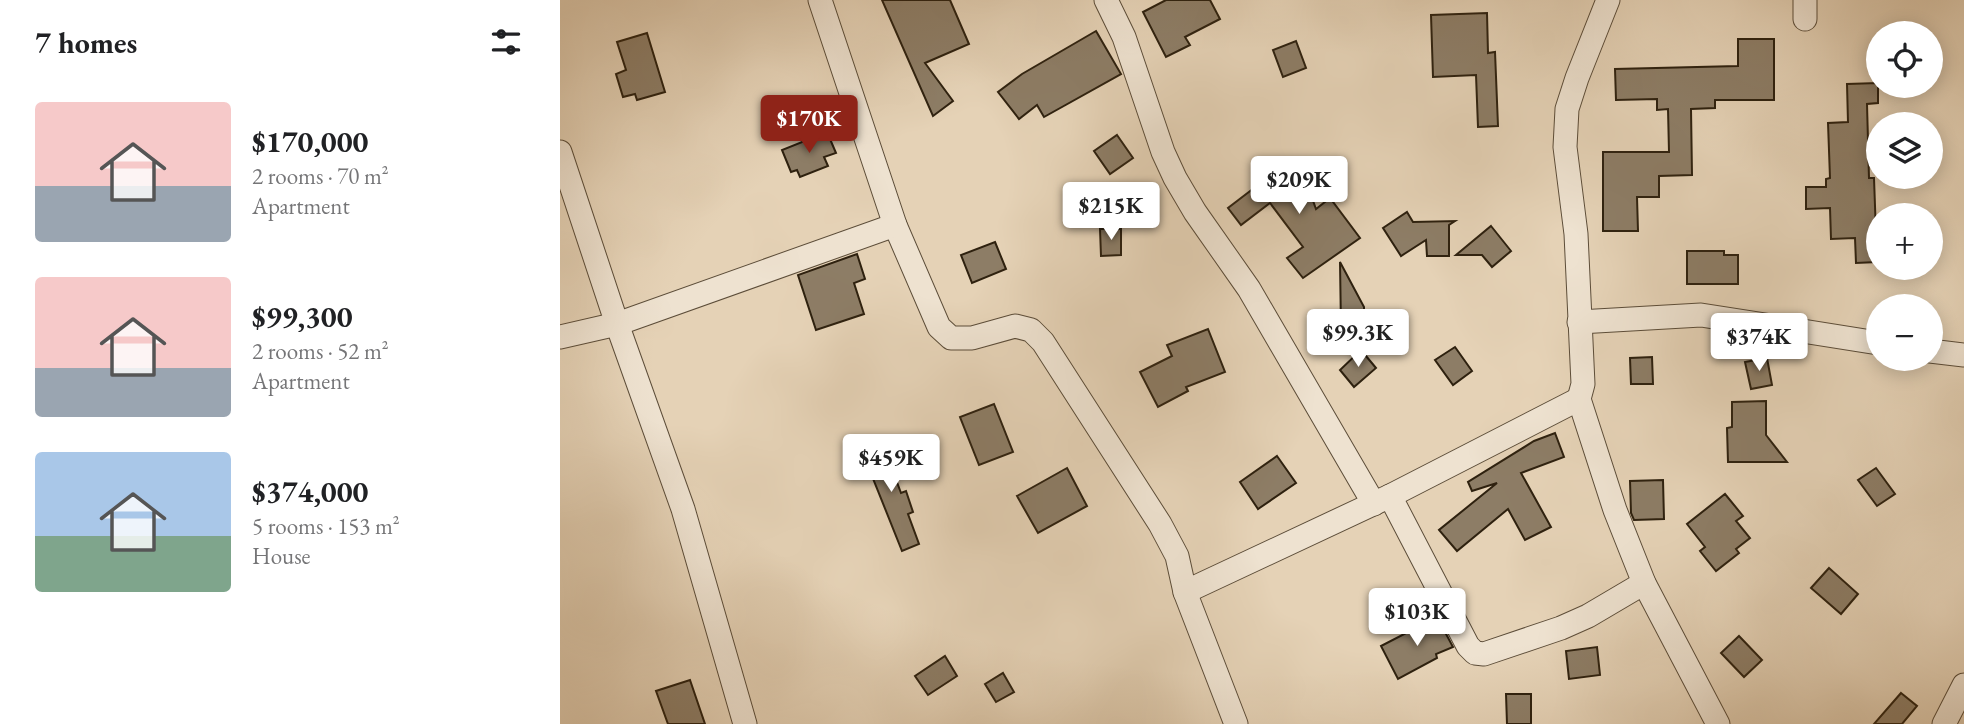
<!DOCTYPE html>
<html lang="en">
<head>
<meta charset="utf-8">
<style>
  body { margin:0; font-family:"EB Garamond",serif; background:#f6f6f6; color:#202124; height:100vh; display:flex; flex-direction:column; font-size:26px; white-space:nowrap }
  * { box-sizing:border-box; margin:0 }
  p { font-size:23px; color:#757577 }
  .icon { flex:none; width:38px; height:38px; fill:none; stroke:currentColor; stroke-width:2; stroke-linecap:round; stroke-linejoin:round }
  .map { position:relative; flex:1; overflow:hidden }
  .details { display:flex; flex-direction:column; background:#fff; width:560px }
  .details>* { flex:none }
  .controls { position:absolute; left:1306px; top:21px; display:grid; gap:14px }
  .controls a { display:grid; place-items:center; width:77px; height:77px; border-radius:50%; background:#fff; box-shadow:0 4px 18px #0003; font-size:35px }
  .price { position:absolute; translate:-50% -60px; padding:0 16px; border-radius:7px; background:#fff; color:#222; font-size:23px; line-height:46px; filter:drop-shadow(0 2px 4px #0008) }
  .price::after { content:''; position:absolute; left:50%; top:42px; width:21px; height:16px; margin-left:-10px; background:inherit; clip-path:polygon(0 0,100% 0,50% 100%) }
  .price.current { background:#8f2418; color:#fff }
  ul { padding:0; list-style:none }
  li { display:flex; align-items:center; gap:21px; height:175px; padding:0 35px }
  li span { display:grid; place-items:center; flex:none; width:196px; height:140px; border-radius:7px; color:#555 }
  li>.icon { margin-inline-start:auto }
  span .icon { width:84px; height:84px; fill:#fffc; stroke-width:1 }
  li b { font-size:30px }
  h2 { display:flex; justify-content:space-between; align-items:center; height:84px; padding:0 35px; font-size:30px }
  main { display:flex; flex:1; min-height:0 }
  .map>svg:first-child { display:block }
</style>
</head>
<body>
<main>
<section class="details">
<h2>7 homes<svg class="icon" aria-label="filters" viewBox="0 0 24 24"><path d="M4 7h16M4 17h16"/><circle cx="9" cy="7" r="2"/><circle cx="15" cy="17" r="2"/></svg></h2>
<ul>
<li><span style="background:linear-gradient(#f6c9c9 60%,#9aa5b1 0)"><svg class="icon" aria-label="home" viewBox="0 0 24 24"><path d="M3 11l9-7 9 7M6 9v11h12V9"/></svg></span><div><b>$170,000</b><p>2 rooms · 70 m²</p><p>Apartment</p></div></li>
<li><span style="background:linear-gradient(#f6c9c9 65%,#9aa5b1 0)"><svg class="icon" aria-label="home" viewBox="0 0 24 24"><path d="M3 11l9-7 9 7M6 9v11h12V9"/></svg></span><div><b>$99,300</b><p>2 rooms · 52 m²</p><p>Apartment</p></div></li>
<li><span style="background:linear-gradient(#a9c7e8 60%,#7fa58c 0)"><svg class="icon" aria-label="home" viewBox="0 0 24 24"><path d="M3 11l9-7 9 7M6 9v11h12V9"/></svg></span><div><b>$374,000</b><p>5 rooms · 153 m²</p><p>House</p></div></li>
</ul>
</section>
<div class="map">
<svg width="1404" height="724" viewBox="0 0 1404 724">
  <rect width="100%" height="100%" fill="#e5d2b6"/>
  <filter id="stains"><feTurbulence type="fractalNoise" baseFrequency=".00286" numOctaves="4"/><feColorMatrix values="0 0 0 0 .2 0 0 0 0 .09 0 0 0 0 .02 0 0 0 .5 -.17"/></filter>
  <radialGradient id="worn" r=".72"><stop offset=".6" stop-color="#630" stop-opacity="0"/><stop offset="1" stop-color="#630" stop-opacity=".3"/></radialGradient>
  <g fill="#8d7d66" stroke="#2e210f" stroke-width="2">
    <path d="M322,0H390L409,44L365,63L393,101L373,116Z"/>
    <path d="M606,0H650L660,19L625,37L630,45L606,57L583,12Z"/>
    <path d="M927,13L928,53L935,52L938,126L918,127L916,75L873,77L871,15Z"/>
    <path d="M536,31L561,74L484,117L477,105L459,119L438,92L462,74Z"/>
    <path d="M87,33L105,92L77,100L75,94L63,97L56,74L66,70L57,42Z"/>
    <path d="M1178,39H1214V100H1155V108L1131,109L1132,175L1099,176V197H1077L1078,231H1043V152H1109L1108,109L1097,110V99L1056,100L1055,69L1178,66Z"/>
    <path d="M736,41L746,68L723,77L713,50Z"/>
    <path d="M1318,83V103L1307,104L1309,178H1314L1317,262L1296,263L1295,238L1271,239L1270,208L1246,209V187H1266V179L1270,178L1268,123L1288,122L1287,84Z"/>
    <path d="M267,132L276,153L264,157L268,166L240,177L237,170L231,172L222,150Z"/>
    <path d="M557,135L573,158L550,174L534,151Z"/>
    <path d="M738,159L756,209L770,198L800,238L743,278L727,258L743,247L710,203L681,225L668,208L698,185L694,175Z"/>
    <path d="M847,212L853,222L895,221L889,225V256H867L866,240L841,256L823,228Z"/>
    <path d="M931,226L951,251L932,267L922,255H896Z"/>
    <path d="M540,229H561V255L541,256Z"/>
    <path d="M435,242L446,269L412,283L401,255Z"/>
    <path d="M1127,251H1164V255H1178V284H1127Z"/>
    <path d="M297,254L305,279L294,283L304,314L256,330L238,275Z"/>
    <path d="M780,262L804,307V328H781Z"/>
    <path d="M648,329L665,372L626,387L628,391L598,407L580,372L612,356L607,345Z"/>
    <path d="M895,347L912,371L893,385L875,360Z"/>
    <path d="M801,350L816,368L794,387L780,370Z"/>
    <path d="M1092,357L1093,384H1071L1070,358Z"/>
    <path d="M1207,358L1212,385L1191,389L1185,362Z"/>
    <path d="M1206,401V435L1227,462H1168L1167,428L1172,427V402Z"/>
    <path d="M434,404L453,452L419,465L400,417Z"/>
    <path d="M995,433L1004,457L961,473L991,527L965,540L948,509L897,551L879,530L937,483L912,491L908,482L974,441Z"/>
    <path d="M321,439L341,493L346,491L353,512L348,514L359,544L342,551L300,446Z"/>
    <path d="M717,456L736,483L698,509L680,482Z"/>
    <path d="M507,468L527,506L478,533L457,496Z"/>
    <path d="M1316,468L1335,494L1317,506L1298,480Z"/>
    <path d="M1103,480L1104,519L1074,520L1071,513L1070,481Z"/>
    <path d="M1165,494L1183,516L1176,521L1190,538L1176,549L1179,553L1156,571L1140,551L1145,547L1127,524Z"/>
    <path d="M1269,568L1298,594L1281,614L1251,588Z"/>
    <path d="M877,617L893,647L876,654L877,658L838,679L821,646Z"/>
    <path d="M1179,636L1202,660L1184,677L1161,653Z"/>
    <path d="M1037,647L1040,675L1009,679L1006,651Z"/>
    <path d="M385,656L397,676L368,695L355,676Z"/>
    <path d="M443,673L454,692L436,702L425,684Z"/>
    <path d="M130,680L145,724H108L96,691Z"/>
    <path d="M1341,693L1357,706L1342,724H1314Z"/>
    <path d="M946,694H971V724H947Z"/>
  </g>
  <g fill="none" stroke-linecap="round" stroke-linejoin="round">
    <g stroke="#5c4d39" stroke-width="25">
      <g id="street">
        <path d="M260,0L335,225L379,327L391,338H412L455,326L471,330L483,342L600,524L617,556L625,592L676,724"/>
        <path d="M546,0L564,37L603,152L615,178L635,212L689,289L814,504"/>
        <path d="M1048,0L1017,78L1007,109L1005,147L1016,234L1023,384L1019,399L1055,510L1084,583L1158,724"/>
        <path d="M1245,19V0"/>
        <path d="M0,152L57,324L123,509L185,724"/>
        <path d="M1019,322L1141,315L1318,343"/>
        <path d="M0,337L57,324L335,225"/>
        <path d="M1370,351L1404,355"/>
        <path d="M830,496L908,646L915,653L924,654L1001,628L1028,616L1084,583"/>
        <path d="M625,592L830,496L1019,399"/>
        <path d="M1384,724L1404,685"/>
      </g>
    </g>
    <use href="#street" stroke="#eee2d0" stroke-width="23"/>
  </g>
  <rect width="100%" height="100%" filter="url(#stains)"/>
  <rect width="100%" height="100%" fill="url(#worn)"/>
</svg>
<div class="controls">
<a><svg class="icon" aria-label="locate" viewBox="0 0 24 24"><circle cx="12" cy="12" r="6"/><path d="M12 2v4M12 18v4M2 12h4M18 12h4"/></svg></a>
<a><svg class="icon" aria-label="layers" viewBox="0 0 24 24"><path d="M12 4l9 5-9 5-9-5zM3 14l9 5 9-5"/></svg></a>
<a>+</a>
<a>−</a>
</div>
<b class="price current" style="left:249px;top:155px">$170K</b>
<b class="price" style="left:739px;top:216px">$209K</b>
<b class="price" style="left:551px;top:242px">$215K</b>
<b class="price" style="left:798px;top:369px">$99.3K</b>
<b class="price" style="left:1199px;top:373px">$374K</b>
<b class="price" style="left:331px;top:494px">$459K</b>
<b class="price" style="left:857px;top:648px">$103K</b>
</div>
</main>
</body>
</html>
